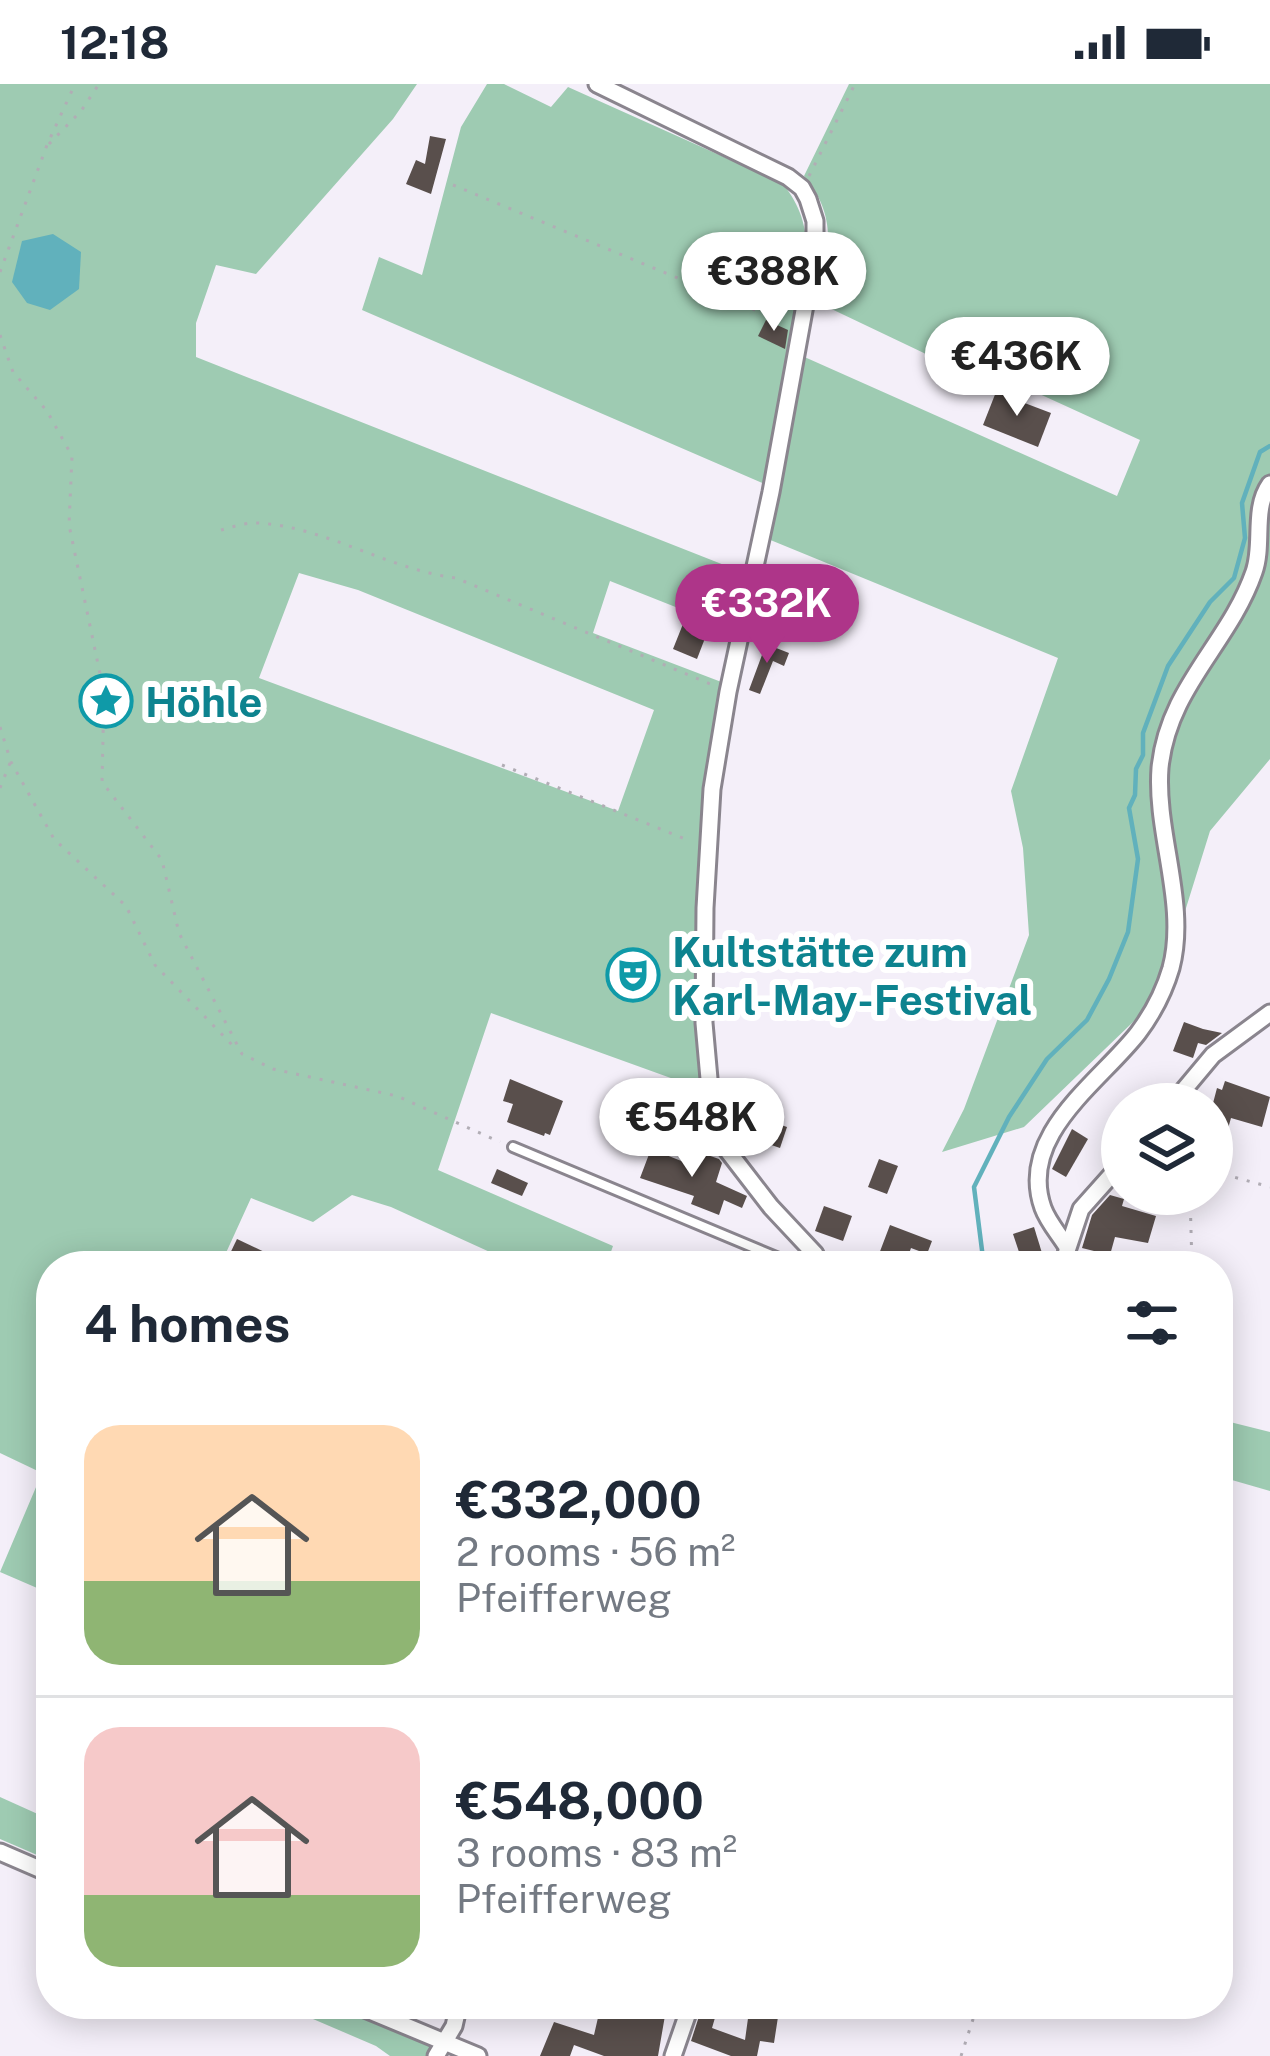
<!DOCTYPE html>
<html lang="en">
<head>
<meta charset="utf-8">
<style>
  body { margin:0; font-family:"Public Sans",sans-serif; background:#f2f2f3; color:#1f2937; height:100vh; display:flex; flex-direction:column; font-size:45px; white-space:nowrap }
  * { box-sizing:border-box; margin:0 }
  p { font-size:39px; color:#747a83 }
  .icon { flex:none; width:66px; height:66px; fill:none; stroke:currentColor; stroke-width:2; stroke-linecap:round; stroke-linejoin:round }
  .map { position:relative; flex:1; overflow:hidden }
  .sheet { position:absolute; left:36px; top:1167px; width:1197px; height:768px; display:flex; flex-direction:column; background:#fff; border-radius:48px; box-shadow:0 6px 30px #0003 }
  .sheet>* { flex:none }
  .tools { position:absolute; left:1101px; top:999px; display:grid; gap:24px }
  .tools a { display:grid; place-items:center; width:132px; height:132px; border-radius:50%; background:#fff; box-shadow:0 6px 30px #0003; font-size:60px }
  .price { position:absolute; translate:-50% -102px; padding:0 27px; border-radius:42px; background:#fff; color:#222; font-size:39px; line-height:78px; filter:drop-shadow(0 3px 6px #0008) }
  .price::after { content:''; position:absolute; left:50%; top:72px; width:36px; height:27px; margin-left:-18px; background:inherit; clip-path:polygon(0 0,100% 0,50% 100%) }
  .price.selected { background:#ae3589; color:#fff }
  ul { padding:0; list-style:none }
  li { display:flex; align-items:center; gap:36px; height:300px; padding:0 48px }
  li+li { border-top:3px solid #e0e1e3 }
  li span { display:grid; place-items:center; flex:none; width:336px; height:240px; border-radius:36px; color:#555 }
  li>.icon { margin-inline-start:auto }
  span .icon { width:144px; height:144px; fill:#fffc; stroke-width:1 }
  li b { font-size:51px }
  h2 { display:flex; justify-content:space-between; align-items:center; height:144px; padding:0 48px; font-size:51px }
  .status { display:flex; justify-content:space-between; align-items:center; height:84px; padding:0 60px; background:#fff; direction:ltr }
  .status svg { height:33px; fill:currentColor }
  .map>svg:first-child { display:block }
</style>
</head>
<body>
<div class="status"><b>12:18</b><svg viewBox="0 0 49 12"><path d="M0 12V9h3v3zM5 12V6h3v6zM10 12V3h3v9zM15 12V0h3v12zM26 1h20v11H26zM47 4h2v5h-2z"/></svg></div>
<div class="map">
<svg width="1270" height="1972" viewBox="0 0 1270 1972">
  <rect width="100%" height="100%" fill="#f4eff9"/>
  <g fill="#9ecbb2" fill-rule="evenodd">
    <path d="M0,0H417L393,35L256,190L216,181L196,239V273L747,490L736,547L610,497L593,549L724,599C699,726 686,878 704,1006L491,929L438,1086L613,1162L606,1182H529L503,1174L391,1123L352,1111L313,1138L251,1114L220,1182H51V1510L0,1488L42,1389L0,1369ZM299,489L358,506L654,626L618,727L259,594Z"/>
    <path d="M487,0H504L551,23L568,3L782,99C825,149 801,208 791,267L1117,412L1140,356L1013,298L970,291L821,220C828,170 839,133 804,92L849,0H1270V675L1210,747L1158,914L1024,1043L942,1068L964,1025L1029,851L1023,764L1011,707L1058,574L768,455L767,401L362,226L379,173L422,191L461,43Z"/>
    <path d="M1218,1335L1270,1348V1407L1218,1392Z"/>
    <path d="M0,1713L51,1736V1777L0,1755Z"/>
    <path d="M278,1920H338L429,1959L434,1966L427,1972H390L376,1962Z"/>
  </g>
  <path fill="#61b1bc" d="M53,150L81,168L79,205L50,226L27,219L12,198L22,157Z"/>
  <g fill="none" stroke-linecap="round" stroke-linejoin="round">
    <path stroke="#61b1bc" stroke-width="4.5" d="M984,1182L974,1103L1009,1033L1047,975L1087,936L1109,895L1128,848L1138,775L1129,724L1135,711L1136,685L1143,671V649L1168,582L1210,518L1234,494L1245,454L1242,419L1260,368L1270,362"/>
  </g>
  <g fill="#594f4c">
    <path d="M430,52L446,55L431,110L406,100L416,76L425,80Z"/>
    <path d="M766,236L788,246L785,265L758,252Z"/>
    <path d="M996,308L1051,329L1038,363L983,341Z"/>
    <path d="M683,540L707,549L697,575L673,565Z"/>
    <path d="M766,560L789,569L784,582L773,577L760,610L749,606Z"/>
    <path d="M1184,938L1203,945L1222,949L1206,961L1198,959L1193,974L1173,967Z"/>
    <path d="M510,995L563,1017L550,1051L545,1049L544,1052L507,1038L513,1020L503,1017Z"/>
    <path d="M669,997L688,1004L678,1030L659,1023Z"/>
    <path d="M1225,997L1270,1013L1262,1043L1231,1034L1225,1055L1212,1052V1023L1217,1004L1222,1006Z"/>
    <path d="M758,1033L787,1043L780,1064L751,1054Z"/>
    <path d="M1072,1045L1088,1055L1066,1093L1052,1085Z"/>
    <path d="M651,1065L694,1082L699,1068L719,1075L722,1079L716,1098L747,1112L742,1124L724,1116L719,1131L691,1120L694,1112L640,1094Z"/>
    <path d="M879,1075L898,1082L887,1110L868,1103Z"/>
    <path d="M497,1085L528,1099L522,1112L491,1099Z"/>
    <path d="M1110,1111L1124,1115L1122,1122L1156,1132L1148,1159L1115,1153L1110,1171L1082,1164L1092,1131Z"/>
    <path d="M824,1122L852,1132L843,1157L815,1147Z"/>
    <path d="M890,1141L932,1157L927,1170L911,1164L905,1181L879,1170Z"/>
    <path d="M1034,1143L1046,1182L1019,1168L1013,1150Z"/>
    <path d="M237,1155L294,1182H224Z"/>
    <path d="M620,1920H667L658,1972H604L574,1961L570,1972H540L554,1938L594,1951L600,1925L618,1929Z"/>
    <path d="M703,1920H719L712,1944L745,1956L750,1920H780L774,1959L760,1957L757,1972H731L691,1957Z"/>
  </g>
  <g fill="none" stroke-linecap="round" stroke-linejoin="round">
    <g stroke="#8a858e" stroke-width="14">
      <path id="lane" d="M513,1063L798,1182"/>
    </g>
    <g stroke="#8a858e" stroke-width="21">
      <g id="street">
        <path d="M597,0L788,93L802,104L808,115L815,137V166L771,408L728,608L712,705L705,824L704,939L710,1006L727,1066L771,1123L815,1170L820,1182"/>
        <path d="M1172,1020L1213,971L1270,929"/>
        <path d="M1067,1163C1059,1150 1048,1138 1043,1124C1017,1051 1100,998 1138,949C1153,929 1164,908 1171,884C1188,820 1155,749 1160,684C1168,603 1229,560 1254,488C1264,460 1252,425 1270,400"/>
        <path d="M1062,1182L1081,1125L1122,1079"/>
        <path d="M0,1768L51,1790"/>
        <path d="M353,1920L478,1972"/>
        <path d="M436,1972L454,1942L459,1920"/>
        <path d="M673,1972L691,1920"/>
      </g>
    </g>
    <g stroke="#b1adb5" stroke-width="3" stroke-dasharray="3 9" stroke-linecap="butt">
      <path d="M49,60L81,27L99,0"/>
      <path d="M809,92L855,0"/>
      <path d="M453,101L784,238"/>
      <path d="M0,188L47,61L75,0"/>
      <path d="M0,251L13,288L47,327L72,372L69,441L104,609L102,698L162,776L179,849L242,970L273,985L397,1012L500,1058"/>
      <path d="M221,446C233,443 246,438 258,439C326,443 387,485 456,494L715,602"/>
      <path d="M0,643L11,678L54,755L126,822L155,881L236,965"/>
      <path d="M502,681L690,757"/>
      <path d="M0,704L10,679"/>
      <path d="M1212,1087L1270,1103"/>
      <path d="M1190,1110L1192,1182"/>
      <path d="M961,1972L978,1920"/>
    </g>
    <use href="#lane" stroke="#fff" stroke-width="8"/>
    <use href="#street" stroke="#fff" stroke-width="15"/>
  </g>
  <defs>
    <g id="sight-ring" transform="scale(2.7)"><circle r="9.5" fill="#fff" stroke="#0f9aa8" stroke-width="1.5"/><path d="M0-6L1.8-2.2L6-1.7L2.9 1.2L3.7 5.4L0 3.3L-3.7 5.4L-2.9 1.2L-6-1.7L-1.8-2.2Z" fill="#0f9aa8"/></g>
    <g id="theatre-ring" transform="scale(2.7)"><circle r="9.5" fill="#fff" stroke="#0f9aa8" stroke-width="1.5"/><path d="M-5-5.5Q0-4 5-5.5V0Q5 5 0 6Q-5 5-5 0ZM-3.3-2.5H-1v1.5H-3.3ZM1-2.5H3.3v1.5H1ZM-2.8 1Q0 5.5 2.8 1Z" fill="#0f9aa8"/></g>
  </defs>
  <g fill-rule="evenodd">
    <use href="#sight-ring" x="106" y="617"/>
    <use href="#theatre-ring" x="633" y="891"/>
  </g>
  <g text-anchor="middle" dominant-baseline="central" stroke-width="12" stroke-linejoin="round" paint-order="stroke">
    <g font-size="42" font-weight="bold" fill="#0d838f" stroke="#fff" text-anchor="start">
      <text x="145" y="617">Höhle</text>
      <text x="672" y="867">Kultstätte zum<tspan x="672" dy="48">Karl-May-Festival</tspan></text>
    </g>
  </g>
</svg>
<div class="tools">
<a><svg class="icon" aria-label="layers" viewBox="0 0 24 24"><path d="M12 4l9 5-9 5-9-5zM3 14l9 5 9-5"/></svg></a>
</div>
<b class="price" style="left:774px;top:250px">€388K</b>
<b class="price" style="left:1017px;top:335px">€436K</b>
<b class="price selected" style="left:767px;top:582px">€332K</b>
<b class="price" style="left:692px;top:1096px">€548K</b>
<section class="sheet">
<h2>4 homes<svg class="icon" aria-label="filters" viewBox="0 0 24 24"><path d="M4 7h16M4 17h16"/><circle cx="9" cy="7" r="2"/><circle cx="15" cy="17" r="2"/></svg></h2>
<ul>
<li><span style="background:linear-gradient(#ffd9b3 65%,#8fb573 0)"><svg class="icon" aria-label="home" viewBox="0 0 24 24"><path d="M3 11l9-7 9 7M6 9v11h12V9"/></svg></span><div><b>€332,000</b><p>2 rooms · 56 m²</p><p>Pfeifferweg</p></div></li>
<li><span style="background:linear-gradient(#f6c9c9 70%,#8fb573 0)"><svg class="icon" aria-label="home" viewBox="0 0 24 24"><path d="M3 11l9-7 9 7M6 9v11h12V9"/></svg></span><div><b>€548,000</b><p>3 rooms · 83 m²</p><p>Pfeifferweg</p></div></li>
</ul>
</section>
</div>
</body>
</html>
